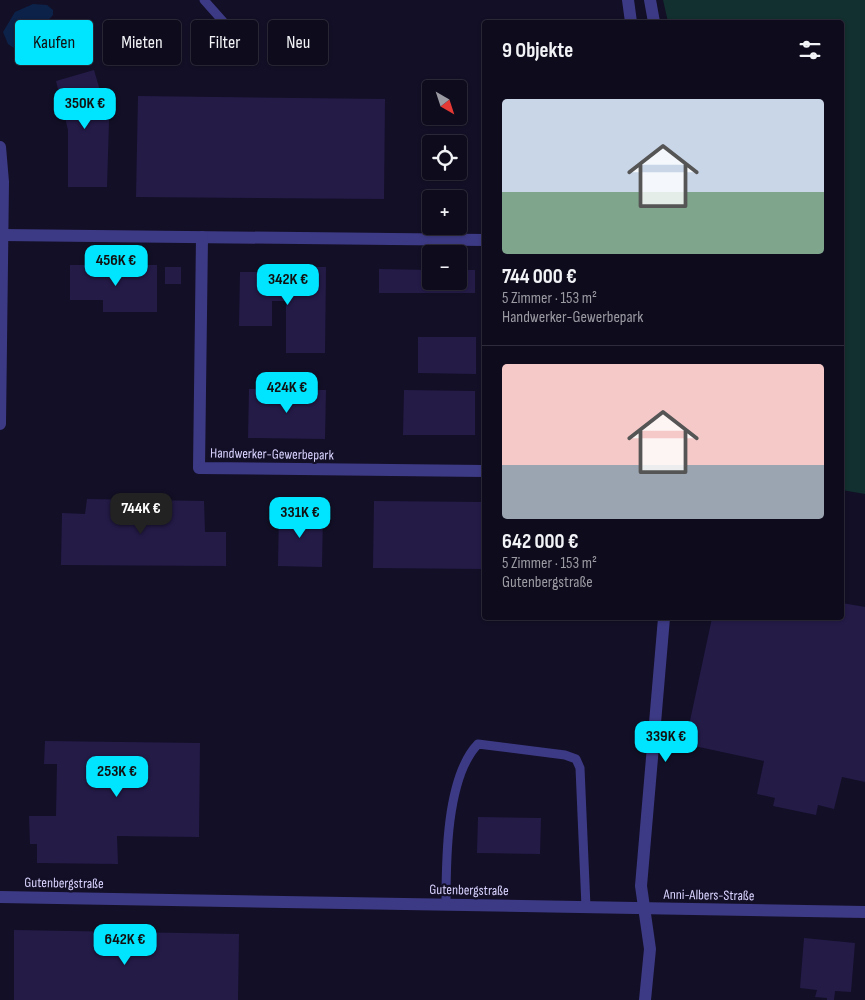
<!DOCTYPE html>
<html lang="de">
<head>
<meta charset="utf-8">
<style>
  body { margin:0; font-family:"Sofia Sans Condensed",sans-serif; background:#171425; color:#f1f3f6; height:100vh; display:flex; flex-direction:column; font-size:19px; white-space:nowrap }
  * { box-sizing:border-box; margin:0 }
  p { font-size:16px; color:#9b9ba3 }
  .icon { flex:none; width:28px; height:28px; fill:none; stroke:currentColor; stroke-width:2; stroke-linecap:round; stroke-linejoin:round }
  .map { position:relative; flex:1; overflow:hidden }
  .drawer { position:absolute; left:482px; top:20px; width:362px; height:600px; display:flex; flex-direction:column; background:#0e0b1c; border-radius:5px; box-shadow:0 1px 4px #0004,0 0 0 1px #2e2b3b }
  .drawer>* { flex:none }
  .banner { position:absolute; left:15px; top:20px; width:392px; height:45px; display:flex; gap:10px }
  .needle { width:32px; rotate:141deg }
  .controls { position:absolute; left:422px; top:80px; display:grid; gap:10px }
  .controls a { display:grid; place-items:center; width:45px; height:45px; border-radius:5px; background:#0e0b1c; box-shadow:0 1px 4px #0004,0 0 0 1px #2e2b3b; font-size:25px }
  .price { position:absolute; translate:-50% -42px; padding:0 11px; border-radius:10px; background:#00e5ff; color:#111; font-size:16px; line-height:32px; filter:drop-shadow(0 1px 2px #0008) }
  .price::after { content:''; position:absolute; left:50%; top:30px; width:15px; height:11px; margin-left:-8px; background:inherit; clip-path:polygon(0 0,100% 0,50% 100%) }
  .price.active { background:#222; color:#fff }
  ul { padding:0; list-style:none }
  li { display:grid; align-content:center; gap:10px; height:265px; padding:0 20px }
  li+li { border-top:1px solid #2e2b3b }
  li span { display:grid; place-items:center; height:155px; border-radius:5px; color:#555 }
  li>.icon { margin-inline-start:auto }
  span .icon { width:90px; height:90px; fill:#fffc; stroke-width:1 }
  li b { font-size:21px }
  h2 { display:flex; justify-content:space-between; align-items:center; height:60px; padding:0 20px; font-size:21px }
  .tag { padding:0 18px; border-radius:5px; background:#0e0b1c; box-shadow:0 1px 4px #0004,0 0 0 1px #2e2b3b; font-size:18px; line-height:45px }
  .tag.active { background:#00e5ff; color:#111 }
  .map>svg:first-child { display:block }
</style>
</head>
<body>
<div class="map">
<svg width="865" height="1000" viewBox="0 0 865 1000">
  <rect width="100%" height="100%" fill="#130f26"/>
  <path fill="#12302f" d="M663,0H865V494L842,490V22H668Z"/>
  <path fill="#0c2248" d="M33,4L47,5L53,10V15C49,20 44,23 40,27C31,38 32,46 17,50L8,44L3,32L15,12Z"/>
  <g fill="#241b47">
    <path d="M94,70L109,121L107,187H68V130L56,81Z"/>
    <path d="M138,96L385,99L384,199L136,197Z"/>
    <path d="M70,265H157V312H103V300H70Z"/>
    <rect x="165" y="267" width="16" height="17"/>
    <path d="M286,267H326L325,353H286V301H272V326H239L240,272H273V288H286Z"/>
    <path d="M379,269L431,270V281H459V270H475V293H379Z"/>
    <path d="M418,337H476V374L418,373Z"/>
    <path d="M249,389L326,390L325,439L248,438Z"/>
    <path d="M404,390L475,391V435H403Z"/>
    <path d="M87,499L204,501L205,532H226V566L61,565L62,513L85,514Z"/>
    <path d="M374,501L485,502V569L373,568Z"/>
    <path d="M279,511L323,512L322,567L278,566Z"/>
    <path d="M842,603L865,607V782L842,777L834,809L818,805L816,815L773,806L775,798L757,794L764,761L685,744L712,618H842Z"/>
    <path d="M45,741L200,743L199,837L117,836L118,864L37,863V844H30L29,816H56L57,764H44Z"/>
    <path d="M478,817L541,818L540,854L477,853Z"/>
    <path d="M14,930L239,934L238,1000H14Z"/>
    <path d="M804,938L855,943L851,992L835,991L834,1000H827V998L815,997L817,990L800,988Z"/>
  </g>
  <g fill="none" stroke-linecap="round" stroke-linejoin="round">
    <g stroke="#3d3a85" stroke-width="9">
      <path d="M204,0L252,54"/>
      <path d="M446,904C446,861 446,777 478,744L565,755L576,759L580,768L586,907"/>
    </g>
    <g stroke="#3d3a85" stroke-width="12">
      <path d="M628,0L631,22"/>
      <path d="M650,0L654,22"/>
      <path d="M0,147L3,182L0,424"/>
      <path d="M2,235L485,240"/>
      <path d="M202,237L199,468L485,471"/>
      <path d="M0,897L865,912"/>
      <path d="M645,1000L650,949L641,886L664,618"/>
    </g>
  </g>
  <g text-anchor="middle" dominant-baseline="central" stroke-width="4.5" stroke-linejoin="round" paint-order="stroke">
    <g font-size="14" fill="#d9d4ff" stroke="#130f26">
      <text transform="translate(272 454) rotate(1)">Handwerker-Gewerbepark</text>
      <text transform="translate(64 883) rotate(1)">Gutenbergstraße</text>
      <text transform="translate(469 890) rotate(1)">Gutenbergstraße</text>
      <text transform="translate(709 895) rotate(1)">Anni-Albers-Straße</text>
    </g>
  </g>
</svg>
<div class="controls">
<a><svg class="needle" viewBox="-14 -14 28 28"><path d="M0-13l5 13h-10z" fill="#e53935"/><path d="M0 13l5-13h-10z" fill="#9b9ba3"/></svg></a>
<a><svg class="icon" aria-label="locate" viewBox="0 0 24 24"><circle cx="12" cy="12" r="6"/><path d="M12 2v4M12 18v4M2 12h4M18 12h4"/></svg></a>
<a>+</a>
<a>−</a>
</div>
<b class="price" style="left:85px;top:130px">350K €</b>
<b class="price" style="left:116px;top:287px">456K €</b>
<b class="price" style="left:288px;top:306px">342K €</b>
<b class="price" style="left:287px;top:414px">424K €</b>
<b class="price active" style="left:141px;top:535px">744K €</b>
<b class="price" style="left:300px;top:539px">331K €</b>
<b class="price" style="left:666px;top:763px">339K €</b>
<b class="price" style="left:117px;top:798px">253K €</b>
<b class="price" style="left:125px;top:966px">642K €</b>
<div class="banner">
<a class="tag active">Kaufen</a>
<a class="tag">Mieten</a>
<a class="tag">Filter</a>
<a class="tag">Neu</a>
</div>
<section class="drawer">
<h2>9 Objekte<svg class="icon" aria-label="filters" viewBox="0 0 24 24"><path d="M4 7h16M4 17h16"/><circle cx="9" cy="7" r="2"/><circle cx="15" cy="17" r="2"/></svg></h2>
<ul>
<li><span style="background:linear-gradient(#c9d6e8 60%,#7fa58c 0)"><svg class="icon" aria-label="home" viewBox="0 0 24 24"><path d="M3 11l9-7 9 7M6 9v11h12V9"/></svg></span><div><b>744 000 €</b><p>5 Zimmer · 153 m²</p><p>Handwerker-Gewerbepark</p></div></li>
<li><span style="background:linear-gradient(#f6c9c9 65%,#9aa5b1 0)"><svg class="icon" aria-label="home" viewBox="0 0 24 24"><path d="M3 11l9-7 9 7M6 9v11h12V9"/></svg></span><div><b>642 000 €</b><p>5 Zimmer · 153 m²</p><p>Gutenbergstraße</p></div></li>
</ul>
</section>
</div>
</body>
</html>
